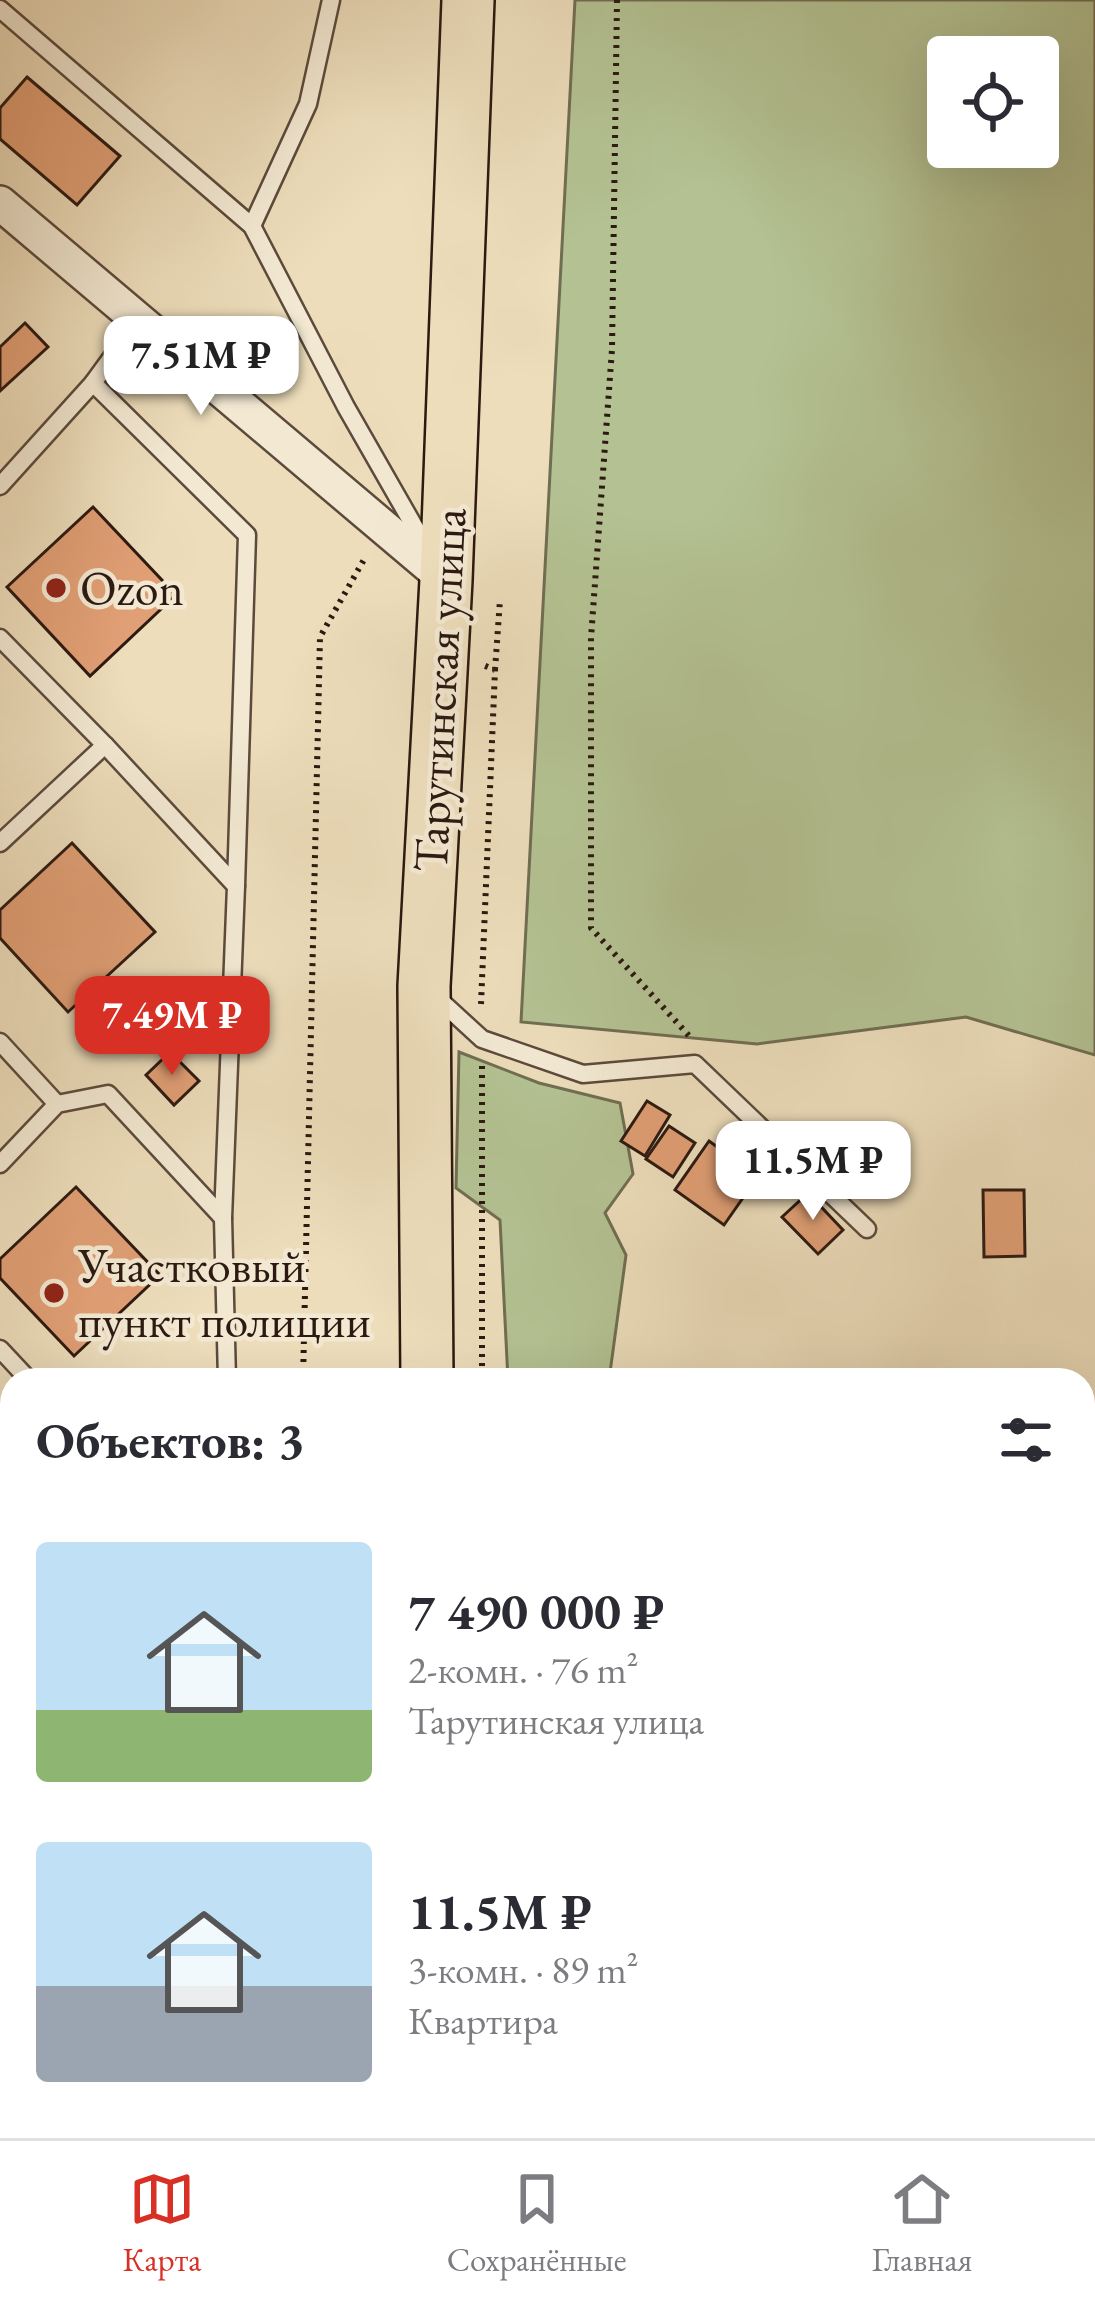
<!DOCTYPE html>
<html lang="ru">
<head>
<meta charset="utf-8">
<style>
  body { margin:0; font-family:"EB Garamond",serif; background:#f7f7f7; color:#2b2b33; height:100vh; display:flex; flex-direction:column; font-size:45px; white-space:nowrap }
  * { box-sizing:border-box; margin:0 }
  p { font-size:39px; color:#7c7c81 }
  .icon { flex:none; width:66px; height:66px; fill:none; stroke:currentColor; stroke-width:2; stroke-linecap:round; stroke-linejoin:round }
  .map { position:relative; flex:1; overflow:hidden }
  .details { position:absolute; left:0px; top:1368px; width:1095px; height:771px; display:flex; flex-direction:column; background:#fff; border-radius:36px 36px 0 0; box-shadow:0 12px 48px #0002 }
  .details>* { flex:none }
  .fabs { position:absolute; left:927px; top:36px; display:grid; gap:24px }
  .fabs a { display:grid; place-items:center; width:132px; height:132px; border-radius:12px; background:#fff; box-shadow:0 12px 48px #0002; font-size:60px }
  .price { position:absolute; translate:-50% -102px; padding:0 27px; border-radius:24px; background:#fff; color:#222; font-size:39px; line-height:78px; filter:drop-shadow(0 3px 6px #0008) }
  .price::after { content:''; position:absolute; left:50%; top:72px; width:36px; height:27px; margin-left:-18px; background:inherit; clip-path:polygon(0 0,100% 0,50% 100%) }
  .price.active { background:#d93025; color:#fff }
  ul { padding:0; list-style:none }
  li { display:flex; align-items:center; gap:36px; height:300px; padding:0 36px }
  li span { display:grid; place-items:center; flex:none; width:336px; height:240px; border-radius:12px; color:#555 }
  li>.icon { margin-inline-start:auto }
  span .icon { width:144px; height:144px; fill:#fffc; stroke-width:1 }
  li b { font-size:51px }
  h2 { display:flex; justify-content:space-between; align-items:center; height:144px; padding:0 36px; font-size:51px }
  .tab-bar { display:flex; justify-content:space-around; align-items:center; height:168px; border-top:3px solid #e1e1e2; background:#fff; font-size:33px; color:#7c7c81 }
  .tab-bar a { display:grid; justify-items:center; gap:6px }
  .tab-bar .active { color:#d93025 }
  .map>svg:first-child { display:block }
</style>
</head>
<body>
<div class="map">
<svg width="1095" height="2138" viewBox="0 0 1095 2138">
  <rect width="100%" height="100%" fill="#edddbb"/>
  <filter id="stains"><feTurbulence type="fractalNoise" baseFrequency=".00167" numOctaves="4"/><feColorMatrix values="0 0 0 0 .2 0 0 0 0 .09 0 0 0 0 .02 0 0 0 .5 -.17"/></filter>
  <radialGradient id="worn" r=".72"><stop offset=".6" stop-color="#630" stop-opacity="0"/><stop offset="1" stop-color="#630" stop-opacity=".3"/></radialGradient>
  <g fill="#b4c293" stroke="#706e52" stroke-width="3" fill-rule="evenodd">
    <path d="M575,0H1095V1055L966,1017L757,1044L521,1022ZM948,57H1038V147H948Z"/>
    <path d="M459,1052L539,1083L620,1103L633,1174L605,1213L626,1255L609,1380H508L500,1220L456,1188Z"/>
    <path d="M0,1871L12,1872V2127H96V2138H0Z"/>
  </g>
  <path fill="#9dbaba" stroke="#707a76" stroke-width="3" d="M1095,1452V1701L1083,1707V1460Z"/>
  <g fill="#e19f75" stroke="#2c1911" stroke-width="3">
    <path d="M27,77L120,156L77,205L0,139V108Z"/>
    <path d="M25,323L48,347L0,391V347Z"/>
    <path d="M93,507L176,595L90,676L7,587Z"/>
    <path d="M72,843L155,932L68,1012L0,938V910Z"/>
    <path d="M170,1052L199,1081L174,1105L146,1075Z"/>
    <path d="M647,1101L670,1115L645,1156L621,1141Z"/>
    <path d="M669,1126L695,1143L673,1177L646,1159Z"/>
    <path d="M709,1141L741,1164L730,1179L747,1192L724,1225L675,1190Z"/>
    <path d="M76,1187L160,1275L74,1356L0,1278V1259Z"/>
    <path d="M983,1190H1024L1025,1256L984,1257Z"/>
    <path d="M808,1193L843,1230L818,1254L782,1217Z"/>
    <rect x="1083" y="1917" width="12" height="77"/>
    <path d="M130,2127H255L254,2138H130Z"/>
    <path d="M847,2127H929V2137L847,2136Z"/>
  </g>
  <g fill="none" stroke-linecap="round" stroke-linejoin="round">
    <g stroke="#5c4a3c" stroke-width="21">
      <g id="lane">
        <path d="M0,9L252,226L346,407L430,554"/>
        <path d="M252,226L308,104L331,0"/>
        <path d="M93,383L120,346L135,317"/>
        <path d="M0,486L93,383L247,535L236,886"/>
        <path d="M0,638L105,745L0,843"/>
        <path d="M105,745L236,886L223,1218L227,1380"/>
        <path d="M434,995L482,1039L583,1074L695,1064L867,1229"/>
        <path d="M0,1042L57,1104"/>
        <path d="M0,1164L57,1104L108,1094L223,1218"/>
        <path d="M0,1349L29,1380"/>
        <path d="M336,2127L376,2138"/>
      </g>
    </g>
    <g stroke="#5c4a3c" stroke-width="38">
      <path id="street" d="M0,203L446,580"/>
    </g>
    <g stroke="#2c1911" stroke-width="56">
      <g id="primary">
        <path d="M427,1380L424,986L446,580L468,0"/>
        <path d="M421,2127L422,2138"/>
      </g>
    </g>
    <g stroke="#2c1911" stroke-width="6" stroke-dasharray="3 6" stroke-linecap="butt">
      <path d="M617,0L612,349L591,638V928L692,1039"/>
      <path d="M495,670L500,600"/>
      <path d="M481,1004L495,670L483,665"/>
      <path d="M482,1066V1380"/>
      <path d="M303,1380L320,637L366,556"/>
      <path d="M0,1516L12,1517"/>
      <path d="M1083,1879L1095,1878"/>
      <path d="M479,2138L480,2127"/>
    </g>
    <use href="#lane" stroke="#f3e9d3" stroke-width="16"/>
    <use href="#street" stroke="#f3e9d3" stroke-width="33"/>
    <use href="#primary" stroke="#edddbb" stroke-width="51"/>
  </g>
  <g fill="#8f2418" stroke="#f3e9d3" stroke-width="4.5">
    <circle cx="56" cy="588" r="12"/>
    <circle cx="54" cy="1293" r="12"/>
  </g>
  <g text-anchor="middle" dominant-baseline="central" stroke-width="9" stroke-linejoin="round" paint-order="stroke">
    <g font-size="48" fill="#2c1911" stroke="#f3e9d3" text-anchor="start">
      <text x="80" y="588">Ozon</text>
      <text x="78" y="1265">Участковый<tspan x="78" dy="55">пункт полиции</tspan></text>
    </g>
    <g font-size="48" fill="#2c1911" stroke="#f3e9d3">
      <text transform="translate(439 690) rotate(-87)">Тарутинская улица</text>
    </g>
  </g>
  <rect width="100%" height="100%" filter="url(#stains)"/>
  <rect width="100%" height="100%" fill="url(#worn)"/>
</svg>
<div class="fabs">
<a><svg class="icon" aria-label="locate" viewBox="0 0 24 24"><circle cx="12" cy="12" r="6"/><path d="M12 2v4M12 18v4M2 12h4M18 12h4"/></svg></a>
</div>
<b class="price" style="left:201px;top:418px">7.51M ₽</b>
<b class="price active" style="left:172px;top:1078px">7.49M ₽</b>
<b class="price" style="left:813px;top:1223px">11.5M ₽</b>
<section class="details">
<h2>Объектов: 3<svg class="icon" aria-label="filters" viewBox="0 0 24 24"><path d="M4 7h16M4 17h16"/><circle cx="9" cy="7" r="2"/><circle cx="15" cy="17" r="2"/></svg></h2>
<ul>
<li><span style="background:linear-gradient(#bfe0f5 70%,#8fb573 0)"><svg class="icon" aria-label="home" viewBox="0 0 24 24"><path d="M3 11l9-7 9 7M6 9v11h12V9"/></svg></span><div><b>7 490 000 ₽</b><p>2-комн. · 76 m²</p><p>Тарутинская улица</p></div></li>
<li><span style="background:linear-gradient(#bfe0f5 60%,#9aa5b1 0)"><svg class="icon" aria-label="home" viewBox="0 0 24 24"><path d="M3 11l9-7 9 7M6 9v11h12V9"/></svg></span><div><b>11.5M ₽</b><p>3-комн. · 89 m²</p><p>Квартира</p></div></li>
</ul>
</section>
</div>
<nav class="tab-bar">
<a class="active"><svg class="icon" aria-label="map" viewBox="0 0 24 24"><path d="M3 6l6-2 6 2 6-2v14l-6 2-6-2-6 2zM9 4v14M15 6v14"/></svg>Карта</a>
<a><svg class="icon" aria-label="saved" viewBox="0 0 24 24"><path d="M7 4h10v16l-5-4-5 4z"/></svg>Сохранённые</a>
<a><svg class="icon" aria-label="home" viewBox="0 0 24 24"><path d="M3 11l9-7 9 7M6 9v11h12V9"/></svg>Главная</a>
</nav>
</body>
</html>
